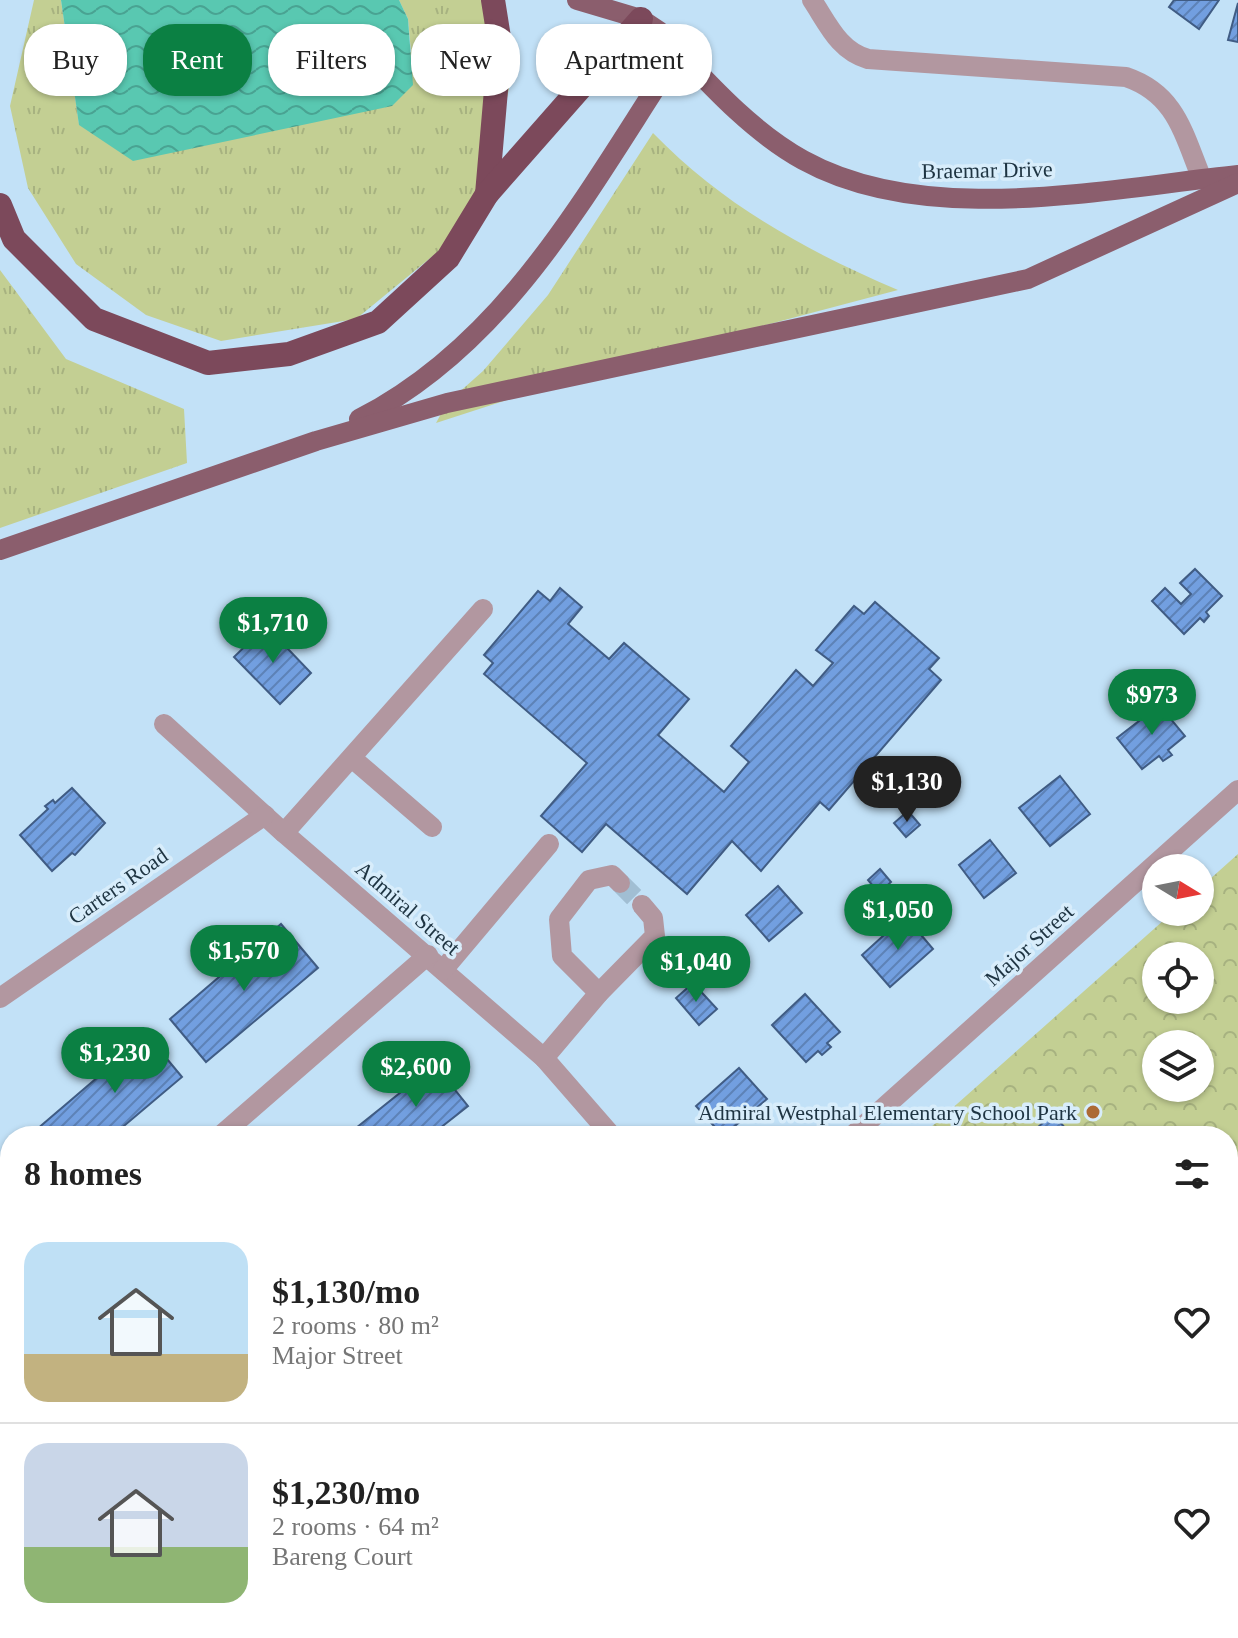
<!DOCTYPE html>
<html lang="en">
<head>
<meta charset="utf-8">
<style>
  body { margin:0; font-family:Georgia,serif; background:#f2f2f2; color:#222; height:100vh; display:flex; flex-direction:column; font-size:30px; white-space:nowrap }
  * { box-sizing:border-box; margin:0 }
  p { font-size:26px; color:#767676 }
  .icon { flex:none; width:44px; height:44px; fill:none; stroke:currentColor; stroke-width:2; stroke-linecap:round; stroke-linejoin:round }
  .map { position:relative; flex:1; overflow:hidden }
  .details { position:absolute; left:0px; top:1126px; width:1238px; height:512px; display:flex; flex-direction:column; background:#fff; border-radius:32px 32px 0 0; box-shadow:0 2px 6px #0004 }
  .details>* { flex:none }
  .guide { position:absolute; left:24px; top:24px; width:800px; height:72px; display:flex; gap:16px }
  .needle { width:52px; rotate:100deg }
  .controls { position:absolute; left:1142px; top:854px; display:grid; gap:16px }
  .controls a { display:grid; place-items:center; width:72px; height:72px; border-radius:50%; background:#fff; box-shadow:0 2px 6px #0004; font-size:40px }
  .price { position:absolute; translate:-50% -68px; padding:0 18px; border-radius:28px; background:#0b8043; color:#fff; font-size:26px; line-height:52px; filter:drop-shadow(0 2px 4px #0008) }
  .price::after { content:''; position:absolute; left:50%; top:48px; width:24px; height:18px; margin-left:-12px; background:inherit; clip-path:polygon(0 0,100% 0,50% 100%) }
  .price.selected { background:#222; color:#fff }
  ul { padding:0; list-style:none }
  li { display:flex; align-items:center; gap:24px; height:200px; padding:0 24px }
  li+li { border-top:2px solid #e0e0e0 }
  li span { display:grid; place-items:center; flex:none; width:224px; height:160px; border-radius:24px; color:#555 }
  li>.icon { margin-inline-start:auto }
  span .icon { width:96px; height:96px; fill:#fffc; stroke-width:1 }
  li b { font-size:34px }
  h2 { display:flex; justify-content:space-between; align-items:center; height:96px; padding:0 24px; font-size:34px }
  .pill { padding:0 28px; border-radius:32px; background:#fff; box-shadow:0 2px 6px #0004; font-size:28px; line-height:72px }
  .pill.selected { background:#0b8043; color:#fff }
  .map>svg:first-child { display:block }
</style>
</head>
<body>
<div class="map">
<svg width="1238" height="1638" viewBox="0 0 1238 1638">
  <defs>
    <pattern id="grass-tufts" width="24" height="20" patternUnits="userSpaceOnUse" patternTransform="scale(2)"><rect width="24" height="20" fill="#c3cf93"/><path d="M3 7l-1-3M5 7V3M7 7l1-3M15 17l-1-3M17 17v-4M19 17l1-3" fill="none" stroke="#a7b280"/></pattern>
    <pattern id="forest-crowns" width="20" height="18" patternUnits="userSpaceOnUse" patternTransform="scale(2)"><rect width="20" height="18" fill="#c3cf93"/><path d="M2 6a3 3 0 1 1 6 0M12 15a3 3 0 1 1 6 0" fill="none" stroke="#a7b280"/></pattern>
    <pattern id="water-waves" width="16" height="10" patternUnits="userSpaceOnUse" patternTransform="scale(2)"><rect width="16" height="10" fill="#59c8b1"/><path d="M0 5q4-4 8 0t8 0" fill="none" stroke="#49a392"/></pattern>
    <pattern id="building-hatch" width="6" height="6" patternUnits="userSpaceOnUse" patternTransform="scale(2)"><rect width="6" height="6" fill="#729fe0"/><path d="M-1 1l2-2M0 6l6-6M5 7l2-2" fill="none" stroke="#5d82b7"/></pattern>
  </defs>
  <rect width="100%" height="100%" fill="#c2e1f7"/>
  <g fill="url(#grass-tufts)">
    <path d="M34,0H61L79,124L411,52L408,19L399,0H491L502,38L509,88L494,163L445,246L356,319L221,341L146,315L76,264L28,188L10,106Z"/>
    <path d="M653,133C723,205 806,251 898,290L615,365L436,423L447,403L483,371L548,295Z"/>
    <path d="M0,270L66,359L184,409L187,463L0,528Z"/>
  </g>
  <path fill="url(#forest-crowns)" fill-rule="evenodd" d="M1238,854V1354L1228,1363V1136H921L1173,912H1200V888ZM1156,956H1200V1000H1156ZM1156,1044H1200V1088H1156Z"/>
  <path fill="url(#water-waves)" d="M61,0H399L408,19L413,85L392,106L133,161L79,125Z"/>
  <g fill="url(#building-hatch)" stroke="#405c84" stroke-width="2">
    <path d="M1174,0H1219L1199,29L1169,7Z"/>
    <path d="M1238,3V42L1228,40Z"/>
    <path d="M1195,569L1222,596L1206,612L1209,616L1204,622L1200,618L1184,634L1152,601L1165,588L1181,604L1191,594L1180,583Z"/>
    <path d="M560,588L582,607L568,624L609,659L624,643L689,699L658,735L724,792L749,762L731,746L796,670L813,686L833,663L816,650L854,606L864,614L875,602L939,658L929,669L941,680L829,810L820,802L761,871L732,841L687,894L606,824L582,852L541,816L587,763L484,674L493,663L484,655L538,591L550,601Z"/>
    <path d="M266,626L311,673L280,704L234,657Z"/>
    <path d="M1161,704L1173,714L1169,717L1185,736L1168,750L1172,755L1163,761L1159,756L1142,769L1117,738Z"/>
    <path d="M1060,776L1090,814L1050,846L1019,808Z"/>
    <path d="M72,788L105,823L75,855L72,853L52,871L20,835L48,809L45,806L53,800L55,803Z"/>
    <path d="M908,811L920,825L906,837L894,823Z"/>
    <path d="M990,840L1016,873L984,898L959,865Z"/>
    <path d="M880,869L891,882L879,893L868,880Z"/>
    <path d="M778,886L802,913L769,941L746,915Z"/>
    <path d="M905,916L933,949L890,987L862,955Z"/>
    <path d="M281,924L318,968L206,1062L170,1019Z"/>
    <path d="M693,983L717,1009L699,1025L676,998Z"/>
    <path d="M805,994L840,1032L827,1043L831,1047L822,1055L818,1051L806,1062L772,1025Z"/>
    <path d="M147,1035L182,1077L112,1136H29Z"/>
    <path d="M435,1065L468,1106L430,1136H346Z"/>
    <path d="M739,1068L767,1099L723,1136L696,1106Z"/>
    <path d="M1053,1114L1072,1136H1028Z"/>
    <path d="M10,1152V1206L0,1194V1160Z"/>
    <path d="M1228,1202L1235,1210L1238,1207V1257L1228,1246Z"/>
    <path d="M10,1471V1516L0,1504V1480Z"/>
    <path d="M1238,1559V1615L1228,1607V1568Z"/>
    <path d="M128,1628H169L163,1634L158,1628L148,1638H137Z"/>
    <path d="M497,1628H536L523,1638H505Z"/>
  </g>
  <g fill="none" stroke-linecap="round" stroke-linejoin="round">
    <path stroke="#a1bed3" stroke-width="20" stroke-dasharray="20 10" stroke-linecap="butt" d="M620,883L642,905"/>
    <g stroke="#b297a0" stroke-width="20">
      <path d="M812,0C828,24 839,51 868,59L1126,77C1176,94 1183,133 1202,179"/>
      <path d="M164,724L284,833L544,1058L612,1136"/>
      <path d="M353,759L432,827"/>
      <path d="M284,833L483,609"/>
      <path d="M443,970L549,844"/>
      <path d="M599,993L562,956L559,919L589,880L612,875L620,883"/>
      <path d="M0,998L265,815"/>
      <path d="M544,1058L599,993L655,936L653,918L642,905"/>
      <path d="M220,1136L428,955"/>
      <path d="M852,1136L1238,790"/>
      <path d="M0,1328L10,1319"/>
      <path d="M1228,1439L1238,1430"/>
      <path d="M817,1628L826,1638"/>
      <path d="M301,1638L313,1628"/>
      <path d="M1002,1638L1013,1628"/>
    </g>
    <g stroke="#8b5e6d" stroke-width="20">
      <path d="M577,0L641,19L659,31C702,76 747,129 803,160C926,228 1103,189 1238,175"/>
      <path d="M359,419C510,342 588,189 679,52"/>
      <path d="M0,550L316,441L447,403L1028,279L1238,183"/>
    </g>
    <g stroke="#7c495b" stroke-width="24">
      <path d="M487,194L500,44L493,0"/>
      <path d="M0,205L14,239L94,319L208,363L289,354L378,322L448,258L487,194L641,19"/>
    </g>
  </g>
  <circle fill="#ac6a35" stroke="#d8edfb" stroke-width="3" cx="1093" cy="1112" r="8"/>
  <g text-anchor="middle" dominant-baseline="central" stroke-width="7" stroke-linejoin="round" paint-order="stroke">
    <g font-size="22" fill="#1e3442" stroke="#d8edfb">
      <text transform="translate(987 170) rotate(-1)">Braemar Drive</text>
      <text transform="translate(118 886) rotate(-35)">Carters Road</text>
      <text transform="translate(408 908) rotate(41)">Admiral Street</text>
      <text transform="translate(1029 945) rotate(-42)">Major Street</text>
    </g>
    <g font-size="22" fill="#1e3442" stroke="#d8edfb" text-anchor="end">
      <text x="1077" y="1112">Admiral Westphal Elementary School Park</text>
    </g>
  </g>
</svg>
<div class="controls">
<a><svg class="needle" viewBox="-14 -14 28 28"><path d="M0-13l5 13h-10z" fill="#e53935"/><path d="M0 13l5-13h-10z" fill="#767676"/></svg></a>
<a><svg class="icon" aria-label="locate" viewBox="0 0 24 24"><circle cx="12" cy="12" r="6"/><path d="M12 2v4M12 18v4M2 12h4M18 12h4"/></svg></a>
<a><svg class="icon" aria-label="layers" viewBox="0 0 24 24"><path d="M12 4l9 5-9 5-9-5zM3 14l9 5 9-5"/></svg></a>
</div>
<b class="price" style="left:273px;top:665px">$1,710</b>
<b class="price" style="left:1152px;top:737px">$973</b>
<b class="price selected" style="left:907px;top:824px">$1,130</b>
<b class="price" style="left:898px;top:952px">$1,050</b>
<b class="price" style="left:244px;top:993px">$1,570</b>
<b class="price" style="left:696px;top:1004px">$1,040</b>
<b class="price" style="left:115px;top:1095px">$1,230</b>
<b class="price" style="left:416px;top:1109px">$2,600</b>
<div class="guide">
<a class="pill">Buy</a>
<a class="pill selected">Rent</a>
<a class="pill">Filters</a>
<a class="pill">New</a>
<a class="pill">Apartment</a>
</div>
<section class="details">
<h2>8 homes<svg class="icon" aria-label="filters" viewBox="0 0 24 24"><path d="M4 7h16M4 17h16"/><circle cx="9" cy="7" r="2"/><circle cx="15" cy="17" r="2"/></svg></h2>
<ul>
<li><span style="background:linear-gradient(#bfe0f5 70%,#c2b280 0)"><svg class="icon" aria-label="home" viewBox="0 0 24 24"><path d="M3 11l9-7 9 7M6 9v11h12V9"/></svg></span><div><b>$1,130/mo</b><p>2 rooms · 80 m²</p><p>Major Street</p></div><svg class="icon" aria-label="heart" viewBox="0 0 24 24"><path d="M12 20l-8-8c-3-5 5-10 8-4 3-6 11-1 8 4z"/></svg></li>
<li><span style="background:linear-gradient(#c9d6e8 65%,#8fb573 0)"><svg class="icon" aria-label="home" viewBox="0 0 24 24"><path d="M3 11l9-7 9 7M6 9v11h12V9"/></svg></span><div><b>$1,230/mo</b><p>2 rooms · 64 m²</p><p>Bareng Court</p></div><svg class="icon" aria-label="heart" viewBox="0 0 24 24"><path d="M12 20l-8-8c-3-5 5-10 8-4 3-6 11-1 8 4z"/></svg></li>
</ul>
</section>
</div>
</body>
</html>
